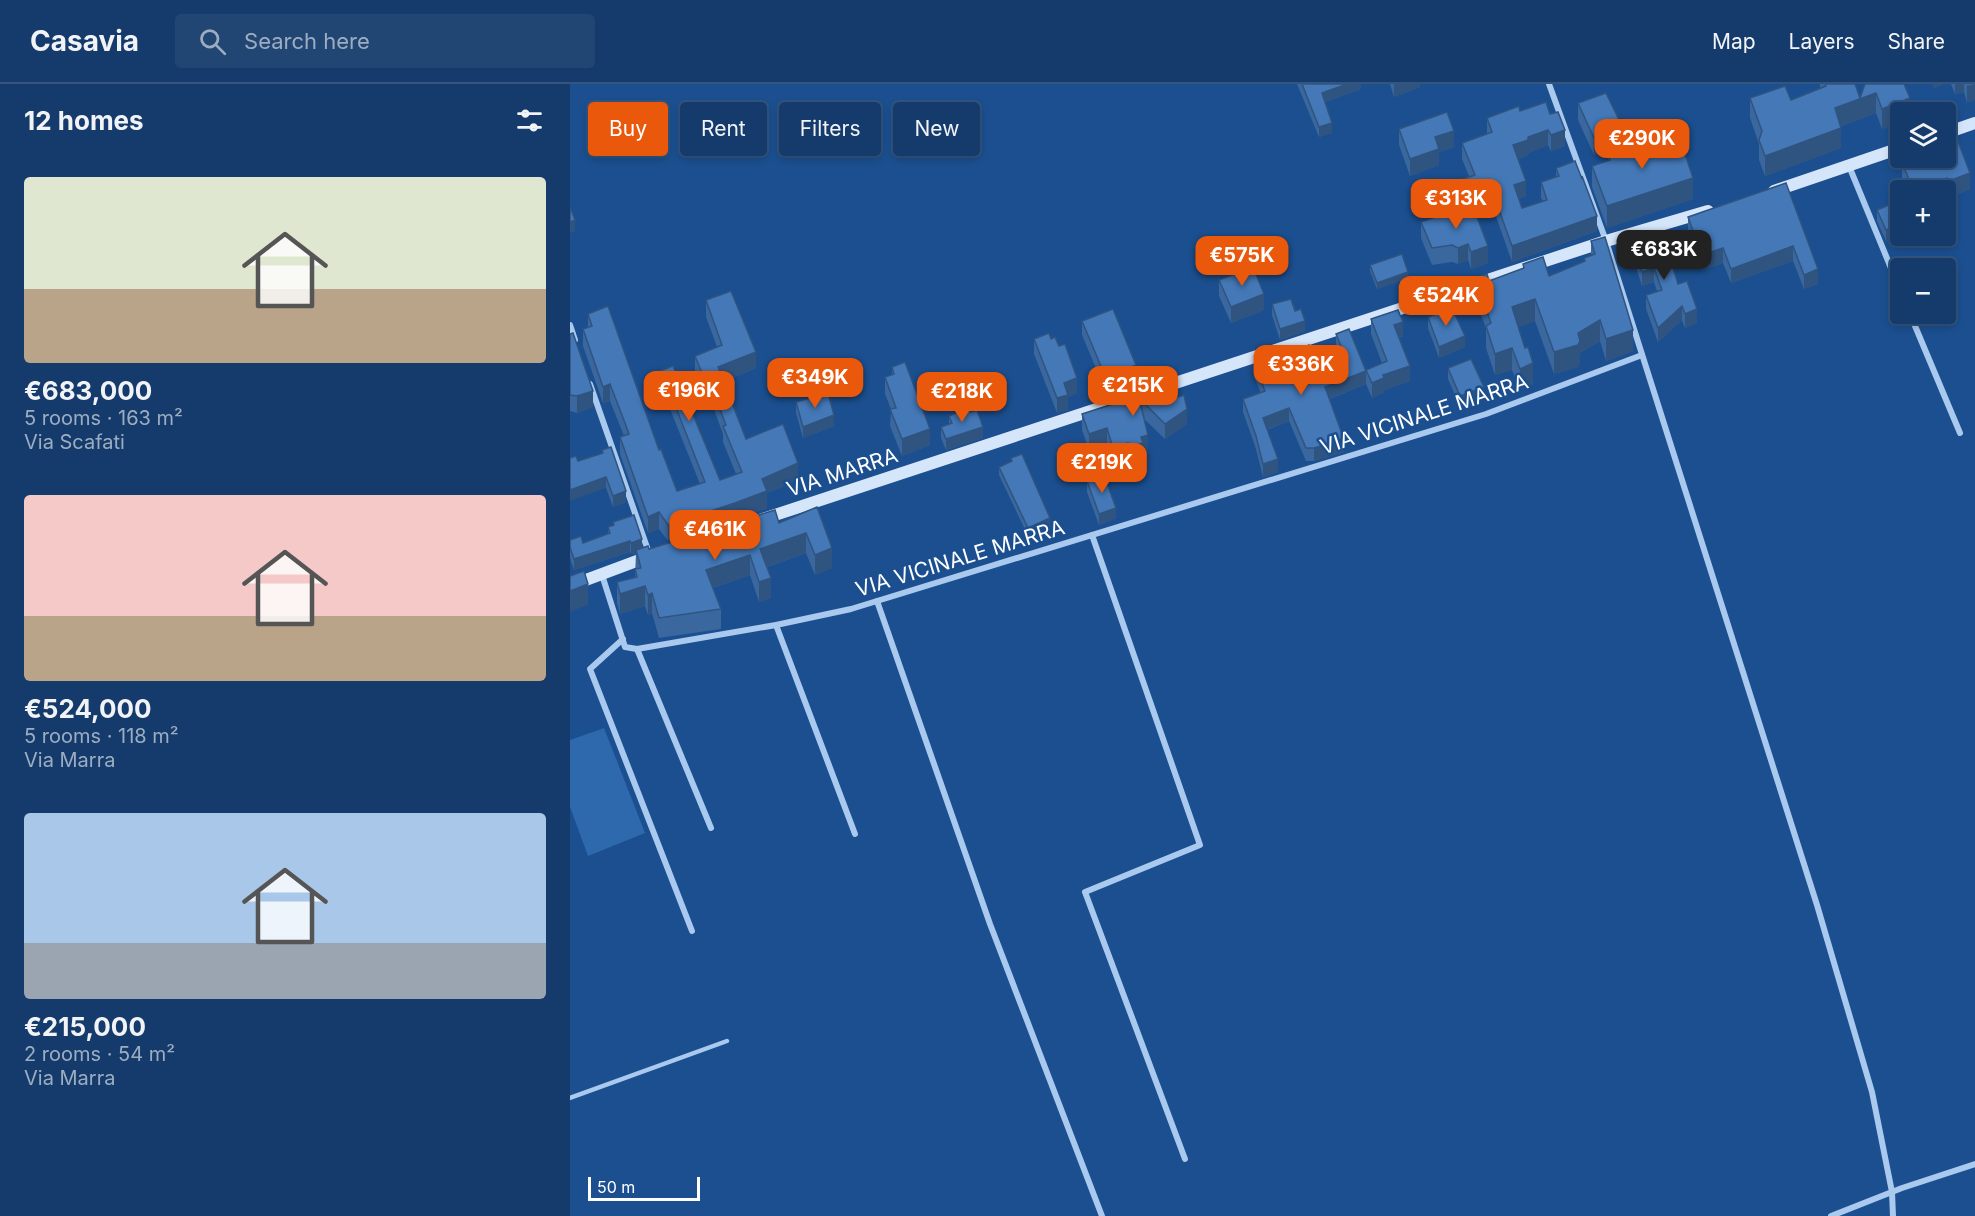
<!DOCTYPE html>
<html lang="en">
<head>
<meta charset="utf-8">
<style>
  body { margin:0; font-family:Inter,sans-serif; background:#214673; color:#f1f3f6; height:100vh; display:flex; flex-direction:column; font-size:22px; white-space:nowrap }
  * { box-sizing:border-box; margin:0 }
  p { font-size:20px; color:#9dadc1 }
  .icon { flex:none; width:33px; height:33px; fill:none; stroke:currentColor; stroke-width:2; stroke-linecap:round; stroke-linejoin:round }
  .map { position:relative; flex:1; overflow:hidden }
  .details { display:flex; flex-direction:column; background:#143b6b; width:570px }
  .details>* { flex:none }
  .banner { position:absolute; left:18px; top:18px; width:570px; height:54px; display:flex; gap:12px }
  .fabs { position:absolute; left:1320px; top:18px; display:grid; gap:12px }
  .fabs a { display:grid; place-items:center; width:66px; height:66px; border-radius:6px; background:#143b6b; box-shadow:0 3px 9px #0003,0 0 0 2px #33557e; font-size:30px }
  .scale { position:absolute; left:18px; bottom:15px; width:112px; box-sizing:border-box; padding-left:6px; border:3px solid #fff; border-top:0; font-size:16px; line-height:21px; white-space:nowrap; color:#fff; -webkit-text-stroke:4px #1b4f8f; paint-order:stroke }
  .price { position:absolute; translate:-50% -51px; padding:0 14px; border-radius:12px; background:#ea580c; color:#fff; font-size:20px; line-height:39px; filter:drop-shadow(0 2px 3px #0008) }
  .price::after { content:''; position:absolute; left:50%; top:36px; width:18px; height:14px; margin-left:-9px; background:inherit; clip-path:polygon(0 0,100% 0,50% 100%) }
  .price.on { background:#222; color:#fff }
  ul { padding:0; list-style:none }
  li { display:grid; align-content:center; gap:12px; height:318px; padding:0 24px }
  li span { display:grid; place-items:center; height:186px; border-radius:6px; color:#555 }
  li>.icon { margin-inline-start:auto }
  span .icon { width:108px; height:108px; fill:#fffc; stroke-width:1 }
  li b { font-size:26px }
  h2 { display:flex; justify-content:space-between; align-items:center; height:72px; padding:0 24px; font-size:26px }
  .chip { padding:0 21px; border-radius:6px; background:#143b6b; box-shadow:0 3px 9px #0003,0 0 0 2px #33557e; font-size:21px; line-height:54px }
  .chip.on { background:#ea580c; color:#fff }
  header { display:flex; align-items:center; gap:36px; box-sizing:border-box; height:84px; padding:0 30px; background:#143b6b; border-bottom:2px solid #33557e }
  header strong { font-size:28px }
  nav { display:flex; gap:33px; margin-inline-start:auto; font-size:21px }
  .search { width:420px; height:54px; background:#214673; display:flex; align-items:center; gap:15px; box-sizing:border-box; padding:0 21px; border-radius:6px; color:#9dadc1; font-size:22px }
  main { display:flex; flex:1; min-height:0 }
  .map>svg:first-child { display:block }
</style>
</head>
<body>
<header>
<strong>Casavia</strong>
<div class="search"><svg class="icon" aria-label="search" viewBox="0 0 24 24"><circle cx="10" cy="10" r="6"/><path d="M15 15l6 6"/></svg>Search here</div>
<nav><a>Map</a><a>Layers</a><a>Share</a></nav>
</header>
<main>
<section class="details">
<h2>12 homes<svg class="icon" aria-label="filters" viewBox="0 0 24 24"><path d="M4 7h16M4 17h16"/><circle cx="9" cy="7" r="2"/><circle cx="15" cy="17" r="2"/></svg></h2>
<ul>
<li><span style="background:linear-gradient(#dfe7d0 60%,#b9a48a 0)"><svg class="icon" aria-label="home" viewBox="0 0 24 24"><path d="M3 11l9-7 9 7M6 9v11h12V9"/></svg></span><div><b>€683,000</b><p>5 rooms · 163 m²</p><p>Via Scafati</p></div></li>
<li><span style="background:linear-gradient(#f6c9c9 65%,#b9a48a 0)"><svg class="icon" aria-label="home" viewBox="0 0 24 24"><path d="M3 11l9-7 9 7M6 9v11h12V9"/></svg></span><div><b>€524,000</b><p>5 rooms · 118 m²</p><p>Via Marra</p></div></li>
<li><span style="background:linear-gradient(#a9c7e8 70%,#9aa5b1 0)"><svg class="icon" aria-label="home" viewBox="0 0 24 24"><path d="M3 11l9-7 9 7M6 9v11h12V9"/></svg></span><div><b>€215,000</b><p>2 rooms · 54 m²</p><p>Via Marra</p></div></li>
</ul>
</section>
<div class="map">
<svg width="1405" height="1132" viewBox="0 0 1405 1132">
  <rect width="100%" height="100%" fill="#1b4f8f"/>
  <path fill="#2e69ad" d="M34,644L75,749L18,772L0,723V656Z"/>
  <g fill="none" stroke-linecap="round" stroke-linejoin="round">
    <path stroke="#a9c9ee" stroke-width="4.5" d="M0,1014L157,957"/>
    <g stroke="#a9c9ee" stroke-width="6">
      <path d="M979,0L1036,157L1247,821L1302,1008L1322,1108L1323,1132"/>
      <path d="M1279,82L1330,206"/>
      <path d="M1340,230L1390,349"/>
      <path d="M0,241L5,256"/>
      <path d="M20,300L79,469"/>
      <path d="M522,451L630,761L515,808L615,1075"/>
      <path d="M32,491L55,563L67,565L206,541L281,525L916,330L1072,271"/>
      <path d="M307,517L420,840L532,1132"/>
      <path d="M206,541L285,750"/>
      <path d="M53,555L20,585L122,847"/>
      <path d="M67,565L141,744"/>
      <path d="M1261,1132L1332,1104L1405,1080"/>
    </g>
    <g stroke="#d6e6fa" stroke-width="12">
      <path d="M1376,49L1405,39"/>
      <path d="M1204,107L1330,64"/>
      <path d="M114,461L1036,157L1138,127"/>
      <path d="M0,502L80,472"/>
    </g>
  </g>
  <g fill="#3a679d">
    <path d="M727,0H791V5L755,18L762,49L749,53Z"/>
    <path d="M820,0H850V3L824,13Z"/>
    <path d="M1250,0H1285L1290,14L1295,0L1340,28H1330V38L1312,45L1306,29L1271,42V64L1195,92L1189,76V60L1180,34V14L1221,16L1250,4Z"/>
    <path d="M1381,0H1405L1397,19L1394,8L1385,10Z"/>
    <path d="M1008,19L1052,59L1024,71L1008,36Z"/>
    <path d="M950,27L980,30L995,62L981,67L978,61L958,69V71L948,75L956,112L949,115L952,124L973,117L971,114V98L986,93V84L1027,147L942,178L923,124L906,130L918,179L901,185L898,176L888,180L882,178L862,181L851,154V138L888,125L884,113V98L899,92L892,75V59L917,50V34Z"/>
    <path d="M829,45L884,63L869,68V81L840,92L829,61Z"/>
    <path d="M1038,69L1123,115L1037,144L1022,103V82L1038,76Z"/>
    <path d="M1344,74L1400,105L1379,114L1377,110L1376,111V106H1337L1332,94V78Z"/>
    <path d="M1216,99L1248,200L1234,205L1223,177L1161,199L1153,179L1132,186L1118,148V133Z"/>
    <path d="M1307,126L1328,152L1316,157L1307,137Z"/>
    <path d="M1021,157L1063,267L1036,277L1030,257L1010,269V278L1008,283L984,290L965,237L948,243L963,300L950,306L942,286L925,291L916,264V244L905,215V194L919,197L953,185V180L979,192L1014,178V174L1021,171Z"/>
    <path d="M1063,160L1108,200L1127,239L1115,244L1112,236L1088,258L1076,225V211L1087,207L1084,198L1072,202L1063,174Z"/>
    <path d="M800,181L838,194L807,205L800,187Z"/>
    <path d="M649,196L694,226L661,239L649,212Z"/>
    <path d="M136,216L186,284L154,297L176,355L228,396L197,409V424L165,435L98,457L89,445L78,449L50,370V353L54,352L40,317L33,319L13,262V245L18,244V230L89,366L107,407L130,400L98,320L93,323L87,305V288L103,282L150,396L166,390L153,358V350L143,323L138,321L125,289V272L147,263L136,233Z"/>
    <path d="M702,220L725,227L735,247L710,256L702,231Z"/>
    <path d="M858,233L895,263L869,274L858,244Z"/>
    <path d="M801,235L833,252L829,254L840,297L814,306V308L802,314L796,300L759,315L774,368L744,377H736L719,337L697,346L708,388L693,393L686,365L673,328V315L691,309L685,295V282L751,290L774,281L766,263V250L796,287L812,279L801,250Z"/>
    <path d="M512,237L566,295L561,297V305L538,313L512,251Z"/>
    <path d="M0,250L23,323L7,329L0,327Z"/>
    <path d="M464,255H481L507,309L498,313V326L487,329L464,270Z"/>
    <path d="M322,283L360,361L332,372L320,342L321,325L315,310V293L322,291Z"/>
    <path d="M878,284L914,314L890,323L878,295Z"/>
    <path d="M592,304L596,317L617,340L595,355L574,335L578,367L573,368V374L559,379L558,374L543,379L537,359L519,365L512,346V330Z"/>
    <path d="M226,318L264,342L233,354L226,329Z"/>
    <path d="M379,332L413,354L376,366L371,354V343L379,340Z"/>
    <path d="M32,366L56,418L43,423L36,404L8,377L32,369Z"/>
    <path d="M441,374L480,443L458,452L429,391V383L441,378Z"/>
    <path d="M517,397L546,434L529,441L517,408Z"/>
    <path d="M247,423L262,484L245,491L236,469L197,483L201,514L189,518L180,491L143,504L151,525V545L89,554L82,529L78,531L75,522L50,530L47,519V498L65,493L66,469L61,470L60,468L4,486L0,474V456L13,459L38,450V443L43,442V438L72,464L79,465L129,460L166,446V438L209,439Z"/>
  </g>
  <g fill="#305480">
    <path d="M777,0H791V5L752,19V9Z"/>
    <path d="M824,0H850V3L824,13Z"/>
    <path d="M1363,0H1374L1363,5Z"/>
    <path d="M1385,0H1394V8L1385,10Z"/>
    <path d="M1405,0V16L1397,19V2Z"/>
    <path d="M1306,9V29L1265,44V24Z"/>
    <path d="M1340,14V28H1330V38L1312,45V25Z"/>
    <path d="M762,39V49L749,53V43Z"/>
    <path d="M1052,42V59L1024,71V54Z"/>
    <path d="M1271,44V64L1195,92V72Z"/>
    <path d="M978,46V61L958,69V71L943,77V61L958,53Z"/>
    <path d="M995,46V62L981,67V51Z"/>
    <path d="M884,47V63L869,68V81L840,92V75L865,53Z"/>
    <path d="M1400,89V105L1379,114V97Z"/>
    <path d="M1123,94V115L1037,144V122Z"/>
    <path d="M1377,94V110L1376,111V106H1346Z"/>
    <path d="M956,97V112L944,117V101Z"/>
    <path d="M923,109V124L892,135V119Z"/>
    <path d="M1027,132V147L942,178V162Z"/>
    <path d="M5,136V147L0,149V138Z"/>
    <path d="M1328,141V152L1316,157V146Z"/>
    <path d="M898,160V176L888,180V164Z"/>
    <path d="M918,162V179L901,185V168Z"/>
    <path d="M1223,162V177L1161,199V185Z"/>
    <path d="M1153,164V179L1132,186V171Z"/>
    <path d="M1084,184V198L1072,202V188Z"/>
    <path d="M1248,185V200L1234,205V191Z"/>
    <path d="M838,188V194L807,205V199Z"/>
    <path d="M694,210V226L661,239V223Z"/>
    <path d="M965,215V237L942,245V223Z"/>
    <path d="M1112,222V236L1088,258V244Z"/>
    <path d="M1127,225V239L1115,244V230Z"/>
    <path d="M1030,236V257L1010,269V278L1008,283L984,290V268L1008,249Z"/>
    <path d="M735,237V247L710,256V245Z"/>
    <path d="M833,238V252L824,255V241Z"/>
    <path d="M1063,246V267L1036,277V255Z"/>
    <path d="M895,252V263L869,274V263Z"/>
    <path d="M942,264V286L925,291V270Z"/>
    <path d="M186,268V284L148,299V283Z"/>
    <path d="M963,279V300L950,306V285Z"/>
    <path d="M566,281V295L561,297V305L538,313V299L558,284Z"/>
    <path d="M840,282V297L814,306V308L802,314V299L813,291Z"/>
    <path d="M796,287V300L755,316V303Z"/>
    <path d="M507,294V309L498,313V326L487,329V314L494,299Z"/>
    <path d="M40,300V317L33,319V303Z"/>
    <path d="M98,303V320L93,323V306Z"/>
    <path d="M914,303V314L890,323V312Z"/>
    <path d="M23,307V323L7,329V312Z"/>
    <path d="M719,324V337L693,347V334Z"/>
    <path d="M617,325V340L595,355V340Z"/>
    <path d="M264,331V342L233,354V343Z"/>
    <path d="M413,343V354L376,366V355Z"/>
    <path d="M537,344V359L519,365V350Z"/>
    <path d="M360,345V361L332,372V355Z"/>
    <path d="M578,351V367L573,368V374L559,379V363L571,353Z"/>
    <path d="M774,355V368L744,377V364Z"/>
    <path d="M558,359V374L543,379V364Z"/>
    <path d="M708,375V388L693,393V380Z"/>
    <path d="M228,379V396L197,409V424L165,435L98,457V441L192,395Z"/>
    <path d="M36,393V404L0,417V406Z"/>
    <path d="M56,407V418L43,423V412Z"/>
    <path d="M546,424V434L529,441V430Z"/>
    <path d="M89,428V445L78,449V433Z"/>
    <path d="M480,434V443L458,452V444Z"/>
    <path d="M236,449V469L190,485V465Z"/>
    <path d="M72,455V466H66V469L61,470V459Z"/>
    <path d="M60,457V468L4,486V475Z"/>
    <path d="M262,464V484L245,491V471Z"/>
    <path d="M180,471V491L136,506V486Z"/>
    <path d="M201,494V514L189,518V498Z"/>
    <path d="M18,500V521L0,528V507Z"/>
    <path d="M75,502V522L50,530V510Z"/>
    <path d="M82,509V529L78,531V511Z"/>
  </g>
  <g fill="#4478b7" stroke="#305480" stroke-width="1.5">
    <path d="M732,0H777L752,9L762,39L749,43Z"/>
    <path d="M1255,0H1285L1290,14L1295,0H1334L1340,14L1312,25L1306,9L1265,24L1271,44L1195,72L1189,56L1192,47L1180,14L1215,2L1221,16L1256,2Z"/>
    <path d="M1036,9L1052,42L1024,54L1008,19Z"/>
    <path d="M976,18L980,30L988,28L995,46L981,51L978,46L958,53V56L943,61L956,97L944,101L952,124L977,116L971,98L989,92L986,84L1005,77L1012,95V92L1027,132L942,162L923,109L892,119L884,98L905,91L892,59L922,48L917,34L949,22L950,27Z"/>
    <path d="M877,28L884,47L865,53L869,65L840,75L829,45Z"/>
    <path d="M1384,47L1400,89L1379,97L1377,94L1346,106H1343L1332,78L1344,74H1376V50Z"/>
    <path d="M1108,49L1123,94L1037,122L1022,82L1040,76L1038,69L1057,61L1058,66L1076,61L1083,65L1088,57Z"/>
    <path d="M1216,99L1248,185L1234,191L1223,162L1161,185L1153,164L1132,171L1118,133Z"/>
    <path d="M902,120L918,162L901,168L898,160L888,164L882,161L862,164L851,138Z"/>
    <path d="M1319,121L1328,141L1316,146L1307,126Z"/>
    <path d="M0,123L5,136L0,138Z"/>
    <path d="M1093,151L1108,200L1117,197L1127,225L1115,230L1112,222L1088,244L1076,211L1092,206L1084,184L1072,188L1063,160Z"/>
    <path d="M1035,153L1063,246L1036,255L1030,236L1008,249L1010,257L1008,261L984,268L965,215L942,223L955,264L958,263L963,279L950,285L942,264L925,270L916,242L921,239L905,194L917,190L919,197L954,184L953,180L973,173L979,192L1015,177L1014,174L1025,170L1021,157Z"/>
    <path d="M832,170L838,188L807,199L800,181Z"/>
    <path d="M683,183L694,210L661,223L649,196Z"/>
    <path d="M161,207L186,268L148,283L176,355L213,340L228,379L192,395L197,407L165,419L98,441L89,428L78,433L50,353L59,350L55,339L40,300L33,303L13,245L22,242L18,230L38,222L89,366L91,365L107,407L135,398L98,303L93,306L87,288L103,282L150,396L172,388L153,342L156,341L143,307L138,304L125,272L152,261L136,216Z"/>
    <path d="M721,215L725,227L731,225L735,237L710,245L702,220Z"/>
    <path d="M882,224L895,252L869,263L858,233Z"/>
    <path d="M543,225L566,281L558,284L561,291L538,299L512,237Z"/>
    <path d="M828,226L833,238L824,241L840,282L813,291L814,294L802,299L796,286L817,277L801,235Z"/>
    <path d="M779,245L796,287L755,303L774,355L744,364H736L719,324L693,334L708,375L693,380L686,352L673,315L695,307L685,282L726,268L725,267L739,261L751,290L778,279L766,250Z"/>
    <path d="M3,249L23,307L7,312L0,311V250Z"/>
    <path d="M479,249L481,255L485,253L489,262L495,260L507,294L494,299L498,311L487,314L464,255Z"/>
    <path d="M901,275L914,303L890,312L878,284Z"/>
    <path d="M335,278L360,345L332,355L320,325L326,324L315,293L324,290L322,283Z"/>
    <path d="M592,304L596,317L614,311L617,325L595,340L569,314L578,351L571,353L573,359L559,363L558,359L543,364L537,344L519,350L512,330Z"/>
    <path d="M258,309L264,331L233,343L226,318Z"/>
    <path d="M399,323L401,328L407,326L413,343L376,355L371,343L382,339L379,332Z"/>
    <path d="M41,363L56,407L43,412L36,393L0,406V374L6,372L8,377L33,369L32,366Z"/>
    <path d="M452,370L480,434L458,444L429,383L442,377L441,374Z"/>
    <path d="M534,391L546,424L529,430L517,397Z"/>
    <path d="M247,423L262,464L245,471L236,449L190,465L201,494L189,498L180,471L136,486L151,525L89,534L82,509L78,511L75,502L50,510L47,498L67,493L65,485L71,484L66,466L78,462L79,465L125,451L129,460L168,445L166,438L205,426L209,439Z"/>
    <path d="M64,431L72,455L61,459L60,457L4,475L0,463V456L11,452L13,459L40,449L38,443L44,441L43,438Z"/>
    <path d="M14,487L18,500L0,507V492Z"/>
  </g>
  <g text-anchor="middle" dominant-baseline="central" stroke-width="5" stroke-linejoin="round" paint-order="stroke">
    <g font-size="21" fill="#fff" stroke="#1b4f8f">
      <text transform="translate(854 330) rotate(-18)">VIA VICINALE MARRA</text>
      <text transform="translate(272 388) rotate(-18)">VIA MARRA</text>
      <text transform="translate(390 474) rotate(-17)">VIA VICINALE MARRA</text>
    </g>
  </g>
</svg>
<div class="fabs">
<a><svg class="icon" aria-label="layers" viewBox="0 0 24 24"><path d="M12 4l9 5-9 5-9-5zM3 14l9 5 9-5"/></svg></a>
<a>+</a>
<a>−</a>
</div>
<div class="scale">50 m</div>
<b class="price" style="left:1072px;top:86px">€290K</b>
<b class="price" style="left:886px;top:146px">€313K</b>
<b class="price on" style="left:1094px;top:197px">€683K</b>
<b class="price" style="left:672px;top:203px">€575K</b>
<b class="price" style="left:876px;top:243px">€524K</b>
<b class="price" style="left:731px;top:312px">€336K</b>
<b class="price" style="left:245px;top:325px">€349K</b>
<b class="price" style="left:563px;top:333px">€215K</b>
<b class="price" style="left:119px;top:338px">€196K</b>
<b class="price" style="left:392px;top:339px">€218K</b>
<b class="price" style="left:532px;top:410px">€219K</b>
<b class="price" style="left:145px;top:477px">€461K</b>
<div class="banner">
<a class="chip on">Buy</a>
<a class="chip">Rent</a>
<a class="chip">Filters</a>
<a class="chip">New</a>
</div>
</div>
</main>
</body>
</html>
